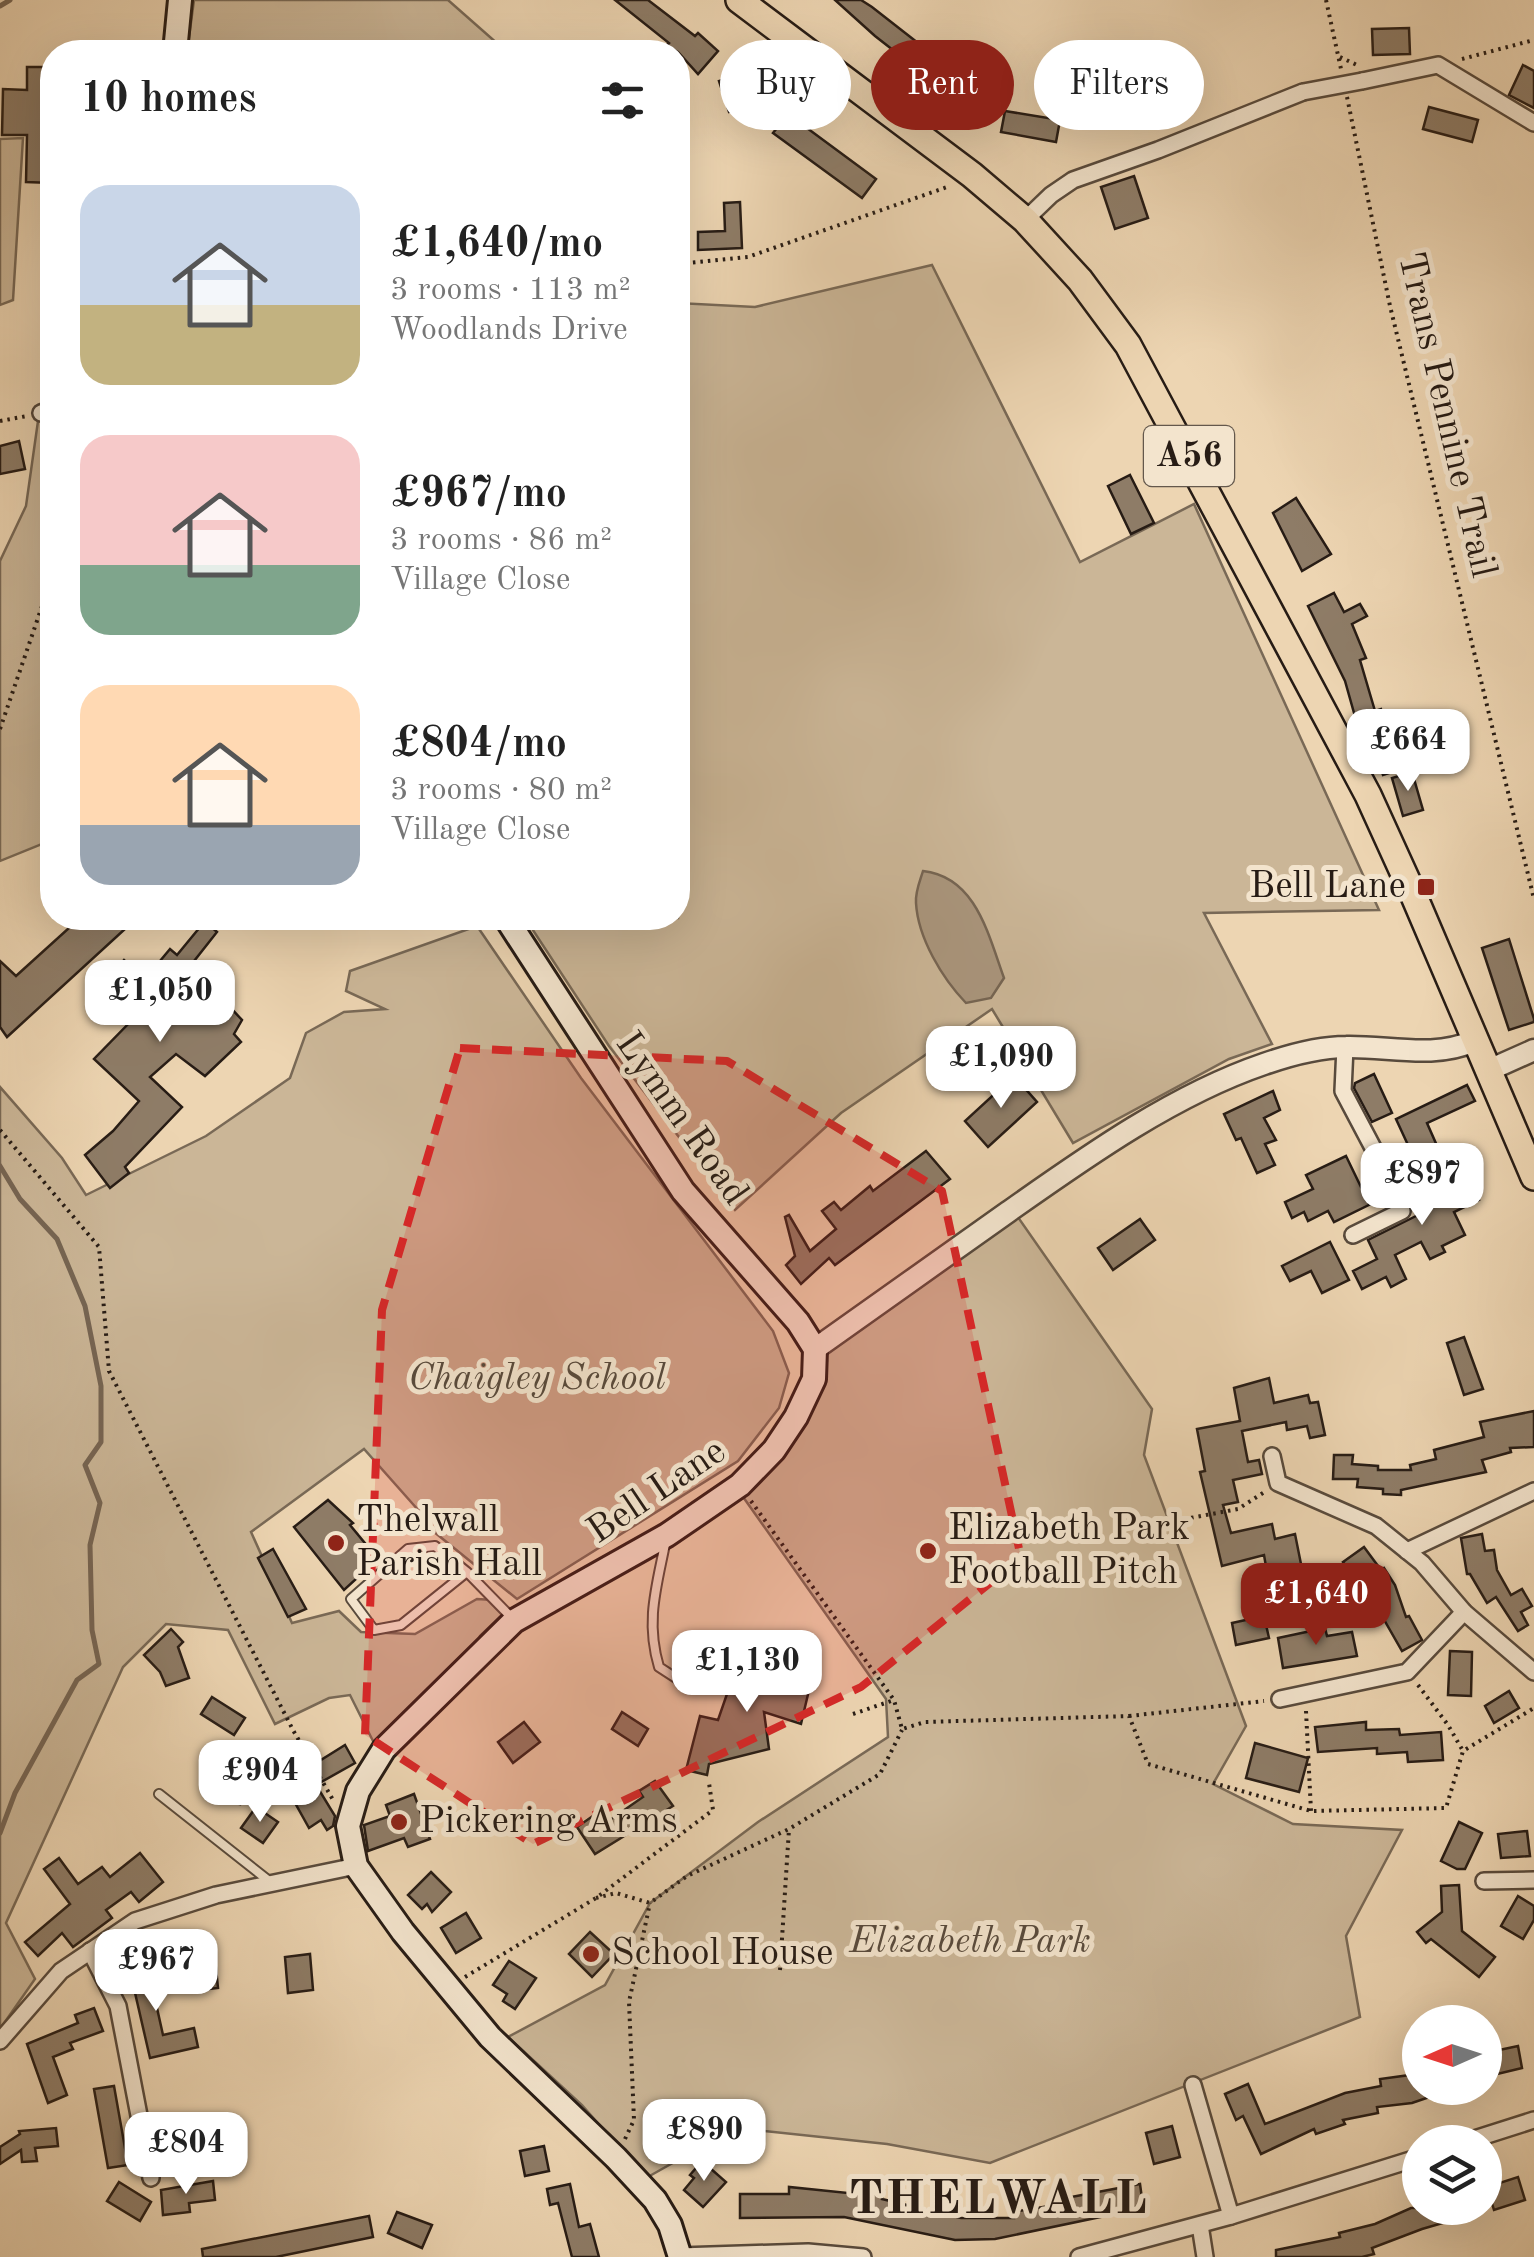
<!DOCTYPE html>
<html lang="en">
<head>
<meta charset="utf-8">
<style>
  body { margin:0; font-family:"Old Standard TT",serif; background:#f2f2f2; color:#222; height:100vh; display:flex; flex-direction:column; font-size:38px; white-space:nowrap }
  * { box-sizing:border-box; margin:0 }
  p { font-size:32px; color:#767676 }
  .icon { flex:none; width:55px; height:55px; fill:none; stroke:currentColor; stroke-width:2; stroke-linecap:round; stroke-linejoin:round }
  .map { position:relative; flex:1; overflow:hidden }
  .side { position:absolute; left:40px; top:40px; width:650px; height:890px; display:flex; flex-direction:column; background:#fff; border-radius:40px; box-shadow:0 10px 40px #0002 }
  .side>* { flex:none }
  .hud { position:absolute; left:720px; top:40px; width:662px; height:90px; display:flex; gap:20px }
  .needle { width:65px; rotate:267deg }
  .controls { position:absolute; left:1402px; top:2005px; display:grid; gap:20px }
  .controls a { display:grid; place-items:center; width:100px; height:100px; border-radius:50%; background:#fff; box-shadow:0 10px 40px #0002; font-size:50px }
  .price { position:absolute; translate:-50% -85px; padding:0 22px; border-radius:20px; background:#fff; color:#222; font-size:32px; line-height:65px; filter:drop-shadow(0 2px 5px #0008) }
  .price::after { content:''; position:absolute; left:50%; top:60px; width:30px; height:22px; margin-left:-15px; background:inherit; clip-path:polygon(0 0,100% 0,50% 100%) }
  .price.selected { background:#8f2418; color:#fff }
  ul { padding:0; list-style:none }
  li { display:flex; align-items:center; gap:30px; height:250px; padding:0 40px }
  li span { display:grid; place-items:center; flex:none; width:280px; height:200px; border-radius:30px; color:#555 }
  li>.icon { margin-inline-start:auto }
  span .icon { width:120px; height:120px; fill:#fffc; stroke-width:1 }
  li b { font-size:42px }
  h2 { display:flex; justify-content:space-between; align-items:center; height:120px; padding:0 40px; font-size:42px }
  .tag { padding:0 35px; border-radius:45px; background:#fff; box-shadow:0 10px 40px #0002; font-size:35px; line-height:90px }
  .tag.selected { background:#8f2418; color:#fff }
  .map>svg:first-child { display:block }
</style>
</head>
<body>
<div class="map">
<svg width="1534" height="2257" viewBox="0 0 1534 2257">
  <rect width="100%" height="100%" fill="#edd5b2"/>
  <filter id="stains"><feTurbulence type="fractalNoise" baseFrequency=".002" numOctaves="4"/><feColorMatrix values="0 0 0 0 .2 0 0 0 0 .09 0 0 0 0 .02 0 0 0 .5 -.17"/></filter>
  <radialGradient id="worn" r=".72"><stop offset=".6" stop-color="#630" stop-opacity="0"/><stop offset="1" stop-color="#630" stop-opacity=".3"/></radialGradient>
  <g fill="#cbb697" stroke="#796956" stroke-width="2.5">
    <path d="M194,0H448L507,52H187Z"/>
    <path d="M23,138L13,300L0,305V139Z"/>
    <path d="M932,265L1080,562L1194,504L1379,910L1204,913L1272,1044L1229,1059L1073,1143L992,1009L841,1113L735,1210L609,1046L525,918H678V303L755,307Z"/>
    <path d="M52,418V840L0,861V561L26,506L38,421Z"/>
    <path d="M477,926L581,1078L773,1331L789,1373L779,1408L738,1461L517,1599L428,1527L427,1520L364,1449L251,1532L292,1623L339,1611L361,1632L415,1634L477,1599L493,1600L503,1614L480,1636L472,1662L434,1704L374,1743L350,1695L329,1698L275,1724L228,1630L166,1624L123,1667L6,1923L35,1979L0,2029V1087L62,1158L86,1195L206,1136L290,1078L306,1033L344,1012L385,1009L346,991L350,971Z"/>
    <path d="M1015,1213L1152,1409L1144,1455L1246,1726L1213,1784L1293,1824L1402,1830L1346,1936L1360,2017L990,2163L887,2144L735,2128L646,2178L582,2105L508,2037L605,1985L650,1903L758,1822L888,1737L886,1699L741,1494L815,1397L827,1361L819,1338Z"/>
  </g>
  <path fill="#aa967d" stroke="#766553" stroke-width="2.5" d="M923,871C976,877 988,934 1004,978L991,998L966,1003C942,978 918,938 916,903C915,892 920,881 923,871Z"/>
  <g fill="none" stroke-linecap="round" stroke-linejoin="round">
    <g stroke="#766553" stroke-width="5">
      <path d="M0,6L10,0"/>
      <path d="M0,1166L20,1199L57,1239L85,1306L101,1386V1442L85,1465L100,1503L90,1545L92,1630L99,1664L77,1680L15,1793L0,1833"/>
    </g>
  </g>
  <g fill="#8e7c67" stroke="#271c15" stroke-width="2.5">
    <path d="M615,0H648L695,36L698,33L718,51L698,74L678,52L666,46L669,43Z"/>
    <path d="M835,0H861L872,7L950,68L974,87L971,91L976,95L966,107L875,36Z"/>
    <path d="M1409,28L1410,54L1373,55L1372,29Z"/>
    <path d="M1094,49L1121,66L1085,124L1057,106Z"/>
    <path d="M1523,65L1534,71V108L1509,95Z"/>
    <path d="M27,67H52V183L26,182L27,135H2L3,89L27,90Z"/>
    <path d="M744,73L755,103L729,112L719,81Z"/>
    <path d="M1429,107L1478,120L1472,142L1423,129Z"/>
    <path d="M1005,111L1060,120L1056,142L1001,132Z"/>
    <path d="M788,114L876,179L862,198L773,133Z"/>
    <path d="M1134,176L1148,218L1115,229L1101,187Z"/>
    <path d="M740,202L742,248L698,250V232L725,231L724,203Z"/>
    <path d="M19,441L25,469L0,474V446Z"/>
    <path d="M1130,475L1154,523L1131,534L1108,486Z"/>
    <path d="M1296,498L1331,554L1302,571L1273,513Z"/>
    <path d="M1334,593L1344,612L1360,604L1367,616L1352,624L1366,658L1360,660L1375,711L1381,709L1402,769L1383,775L1365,725L1358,727L1345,681L1308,606Z"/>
    <path d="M1412,772L1423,810L1403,816L1392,778Z"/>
    <path d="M80,918H137L7,1037L0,1027V961L16,976Z"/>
    <path d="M205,921L217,932L191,965L242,1020L234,1034L241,1042L205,1076L176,1054L150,1077L182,1107L125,1167L129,1173L110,1188L85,1155L113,1131L139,1101L94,1059L133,1019L116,1000L111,1001L99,989L124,960L145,979L170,949L177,955Z"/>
    <path d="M1509,939L1534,1019V1022L1509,1030L1482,948Z"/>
    <path d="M1374,1074L1392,1113L1372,1122L1354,1088L1355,1083Z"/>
    <path d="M1014,1076L1037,1102L988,1147L965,1121Z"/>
    <path d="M1467,1085L1475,1101L1427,1123L1438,1148L1410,1161L1403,1147L1408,1145L1396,1119Z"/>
    <path d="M1273,1091L1280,1110L1264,1118L1276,1140L1265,1144L1275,1165L1257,1173L1241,1138L1236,1140L1224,1114Z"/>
    <path d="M926,1151L950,1179L835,1265L829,1258L801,1284L786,1265L795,1256L785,1217L789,1215L810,1251L836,1229L822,1211L834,1202L841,1210L870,1186L873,1191Z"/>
    <path d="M1465,1152L1474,1170L1467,1174L1479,1200L1454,1212L1465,1235L1442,1246L1445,1252L1430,1259L1421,1242L1395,1255L1406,1279L1391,1287L1386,1277L1362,1289L1353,1271L1377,1259L1368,1240L1432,1208L1427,1197L1457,1179L1448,1160Z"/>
    <path d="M1346,1156L1361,1187L1374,1180L1383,1198L1334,1222L1328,1211L1308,1221L1304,1212L1292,1218L1285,1202L1313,1189L1306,1175Z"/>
    <path d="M1140,1219L1155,1240L1113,1270L1098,1248Z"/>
    <path d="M1330,1242L1349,1280L1322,1293L1311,1271L1290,1281L1282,1266Z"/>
    <path d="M1464,1337L1483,1389L1464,1395L1447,1343Z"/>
    <path d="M1269,1378L1274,1403L1308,1395L1310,1403L1318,1402L1325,1435L1310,1438L1307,1426L1287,1430L1286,1422L1242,1431L1248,1462L1259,1460L1262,1474L1233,1480L1238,1502L1223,1505L1231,1533L1272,1524L1275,1539L1295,1534L1301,1564L1267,1572L1264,1555L1222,1566L1200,1472L1205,1471L1197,1429L1240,1421L1234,1388Z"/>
    <path d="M1534,1411V1447L1510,1448L1511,1452L1482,1460L1486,1472L1401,1490V1495L1383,1494V1489L1357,1487L1358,1479H1333L1334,1455H1353L1352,1464L1378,1466V1470H1411L1410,1465L1436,1459L1434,1450L1484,1437L1480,1422Z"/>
    <path d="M328,1500L353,1523L350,1525L378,1559L344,1590L294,1527Z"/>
    <path d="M1482,1534L1485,1551L1494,1550L1497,1570L1511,1595L1522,1589L1532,1606L1521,1612L1528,1625L1518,1631L1496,1597L1487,1603L1470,1574H1467L1461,1538Z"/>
    <path d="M1364,1547L1381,1570L1384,1568L1395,1585L1406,1617L1409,1616L1422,1640L1402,1651L1359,1576L1355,1578L1343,1562Z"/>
    <path d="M273,1549L306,1609L288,1617L258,1558Z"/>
    <path d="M1264,1616L1269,1638L1236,1645L1232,1623Z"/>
    <path d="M1325,1628L1327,1636L1352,1632L1357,1656L1283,1668L1278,1638Z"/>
    <path d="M171,1629L183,1642L178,1647L189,1678L166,1686L160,1672L144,1655Z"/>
    <path d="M1450,1651L1472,1652L1471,1696L1448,1695Z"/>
    <path d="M755,1655L786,1664L782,1681L809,1690L801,1724L764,1712L769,1749L709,1764L707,1775L686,1770L700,1716L718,1720L737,1665L751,1670Z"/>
    <path d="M1509,1691L1519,1708L1494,1723L1485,1706Z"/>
    <path d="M212,1697L245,1718L234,1735L201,1714Z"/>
    <path d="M622,1712L648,1729L638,1746L612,1729Z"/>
    <path d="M524,1722L540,1742L513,1763L498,1742Z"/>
    <path d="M1366,1722V1730L1399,1729L1400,1735L1441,1732L1443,1760L1408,1762L1407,1752L1377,1754V1748L1318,1752L1315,1727Z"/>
    <path d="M1255,1743L1308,1758L1299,1792L1246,1778Z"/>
    <path d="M345,1745L355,1763L316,1785L335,1816L333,1826L327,1830L321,1820L309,1828L294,1801L299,1797L289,1780Z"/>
    <path d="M224,1764L244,1766L240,1804L221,1801Z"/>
    <path d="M655,1781L673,1806L595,1854L577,1827L600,1811L607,1822L643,1797L639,1791Z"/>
    <path d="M414,1794L430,1839L408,1847L404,1838L368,1851L364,1825L390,1816L386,1805Z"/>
    <path d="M256,1807L278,1822L263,1843L241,1828Z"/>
    <path d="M1459,1822L1482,1833L1465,1869H1457L1441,1861Z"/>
    <path d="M1527,1831L1530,1856L1501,1858L1498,1834Z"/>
    <path d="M140,1853L163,1882L139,1902L131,1892L106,1910L112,1918L73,1947L62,1933L38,1956L25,1942L70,1904L44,1869L59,1858L78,1884L102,1867L110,1877Z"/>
    <path d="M431,1872L451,1892L432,1912L427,1904L422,1909L408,1895Z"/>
    <path d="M1459,1885L1462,1931L1495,1957L1479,1977L1431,1939L1426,1943L1417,1932L1442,1912L1441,1886Z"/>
    <path d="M1518,1896L1534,1906V1920L1523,1939L1501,1926Z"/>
    <path d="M466,1913L481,1938L456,1953L441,1928Z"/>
    <path d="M590,1932L614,1954L592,1977L569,1954Z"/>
    <path d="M145,1954L163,2035L194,2028L198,2047L150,2058L127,1958Z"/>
    <path d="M310,1954L313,1990L288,1993L285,1957Z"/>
    <path d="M509,1961L536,1978L515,2009L503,2001L507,1994L493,1985Z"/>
    <path d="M216,1968L218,1988L191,1991L189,1971Z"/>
    <path d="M94,2008L103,2031L70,2043L73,2049L53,2057L67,2095L48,2103L27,2044L78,2023L75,2015Z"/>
    <path d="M1518,2046L1522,2068L1485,2077V2053Z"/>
    <path d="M1410,2075L1411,2081L1420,2078V2088H1449L1450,2090L1412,2103L1377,2107L1378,2113L1343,2120L1345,2124L1316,2134L1314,2129L1261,2154L1243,2116L1236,2120L1225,2094L1248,2084L1265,2124L1345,2093L1381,2086L1380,2079Z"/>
    <path d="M114,2086L128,2165L108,2168L94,2089Z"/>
    <path d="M1172,2126L1180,2157L1154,2164L1146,2133Z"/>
    <path d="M56,2128L58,2146L35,2148L37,2161L22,2162L21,2150L0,2164V2147L20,2134L19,2131Z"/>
    <path d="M222,2131L223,2138L237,2136L238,2154L225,2156L226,2172L209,2174L205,2133Z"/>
    <path d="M544,2146L549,2171L525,2176L520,2151Z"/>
    <path d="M702,2161L726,2182L703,2207L684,2190L694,2178L690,2175Z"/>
    <path d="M1518,2177L1525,2200L1494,2210L1487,2187Z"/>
    <path d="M213,2181L215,2200L189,2203L190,2212L163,2215L161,2190Z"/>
    <path d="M119,2182L151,2202L140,2221L107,2201Z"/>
    <path d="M570,2184L579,2227L590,2224L599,2257H572L558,2203L550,2205L547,2189Z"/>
    <path d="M1140,2184L1143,2206L1109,2211L1110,2215L995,2239L955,2240L844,2217L740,2218V2194H789V2187L857,2194L859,2186L884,2190L882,2199L961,2218H1014L1013,2212L1067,2203L1066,2198Z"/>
    <path d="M1411,2208H1480L1481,2212L1422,2229L1372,2248L1374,2254L1362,2257H1276V2250L1340,2237L1339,2233L1375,2224Z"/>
    <path d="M397,2212L432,2225L422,2248L388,2233Z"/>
    <path d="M369,2216L373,2237L276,2257H203L202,2249Z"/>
  </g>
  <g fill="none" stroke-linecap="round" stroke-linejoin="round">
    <g stroke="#584a3c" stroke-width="12">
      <g id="service">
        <path d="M666,1539C657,1586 645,1620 659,1667L679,1680"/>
        <path d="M467,1572L401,1625L374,1630L351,1599L408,1549L435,1546L467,1572L511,1617"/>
        <path d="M159,1794L269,1881"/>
      </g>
    </g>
    <g stroke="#584a3c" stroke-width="20">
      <g id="minor">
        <path d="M1362,81L1438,65L1534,123"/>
        <path d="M1025,220L1051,195L1073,180L1158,150L1303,92"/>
        <path d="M41,413L52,409"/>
        <path d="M1345,1047L1343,1091L1399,1197L1402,1211L1353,1235"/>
        <path d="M1399,1197L1438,1180"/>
        <path d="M1272,1456L1278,1483L1376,1526L1422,1563L1464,1612L1534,1672"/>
        <path d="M1407,1551L1534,1491"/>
        <path d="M1280,1699L1407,1672L1464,1612"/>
        <path d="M1484,1881L1534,1880"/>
        <path d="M90,1951L118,2006L151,2178"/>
        <path d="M0,2041L61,1971L135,1921L216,1895L356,1866"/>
        <path d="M1193,2085L1231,2216"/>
        <path d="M1465,2142L1534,2120"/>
        <path d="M1200,2225L1205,2257"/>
        <path d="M680,2256L808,2252L863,2257"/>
        <path d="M1079,2257L1231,2216L1420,2157"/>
      </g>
    </g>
    <g stroke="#584a3c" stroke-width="25">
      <g id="tertiary">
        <path d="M1487,1071L1534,1050"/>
        <path d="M815,1349C879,1303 944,1258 1008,1212C1086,1157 1173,1095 1264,1064C1290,1055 1318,1047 1346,1047C1389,1046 1433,1059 1474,1041"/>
      </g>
    </g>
    <g stroke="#271c15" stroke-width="28">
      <g id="secondary">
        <path d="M175,52L180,0"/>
        <path d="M506,918L683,1191L798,1322L815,1349L814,1379L796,1417L774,1450L740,1485L667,1535L514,1621L384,1749L358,1791L348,1826L356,1866L403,1932L490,2037L616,2158L655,2200L670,2225L680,2257"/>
      </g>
    </g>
    <g stroke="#271c15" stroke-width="30">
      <path id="primary" d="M739,0L972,175L1025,220L1080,280L1128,345L1368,795L1414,896L1534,1177"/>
    </g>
    <g stroke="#271c15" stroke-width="4" stroke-dasharray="2.5 5" stroke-linecap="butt">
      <path d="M1326,0L1341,69"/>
      <path d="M1340,57L1359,66"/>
      <path d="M1462,59L1534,40"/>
      <path d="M1347,97L1390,306L1534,899"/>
      <path d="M678,264L748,257L950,186"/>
      <path d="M0,421L27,416"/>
      <path d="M0,729L52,577"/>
      <path d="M0,1130L99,1247L109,1371L293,1730L333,1800"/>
      <path d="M751,1501L894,1700L902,1729L925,1722L1129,1716L1148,1764L1311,1811L1446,1808L1463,1751L1534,1708"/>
      <path d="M1169,1522L1238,1509L1266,1491"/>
      <path d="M1418,1685L1448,1725L1463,1751"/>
      <path d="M1306,1711L1311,1811"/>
      <path d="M853,1714L894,1700"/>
      <path d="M1129,1716L1264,1701"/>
      <path d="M596,1898L616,1893L650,1903L687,1876L789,1829L880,1774L902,1730"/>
      <path d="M780,1970L789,1829"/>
      <path d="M465,1977L596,1898L713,1810L709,1783"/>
      <path d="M625,2139L634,2120L629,2002L650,1903"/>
    </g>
    <use href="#service" stroke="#f3e4cd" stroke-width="8"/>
    <use href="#minor" stroke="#f3e4cd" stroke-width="15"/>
    <use href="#tertiary" stroke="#f3e4cd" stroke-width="20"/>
    <use href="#secondary" stroke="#f3e4cd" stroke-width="22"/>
    <use href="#primary" stroke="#edd5b2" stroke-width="25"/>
    <g stroke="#584a3c" stroke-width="20" stroke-linecap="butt">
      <path id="minor-bridge" d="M1303,92L1362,81"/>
    </g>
    <use href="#minor-bridge" stroke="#f3e4cd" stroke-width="15"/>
  </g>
  <path fill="#d62828" fill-opacity="0.2" stroke="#d62828" stroke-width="8" stroke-dasharray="20 12" stroke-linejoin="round" d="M460,1048L727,1061L942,1191L1021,1558L861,1687L533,1844L365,1735L382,1310Z"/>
  <g fill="#8f2418" stroke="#f3e4cd" stroke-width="4">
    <rect x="1416" y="877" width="20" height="20" rx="5"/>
    <circle cx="336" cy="1543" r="10"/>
    <circle cx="928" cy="1551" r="10"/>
    <circle cx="399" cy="1822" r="10"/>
    <circle cx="591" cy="1954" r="10"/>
  </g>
  <g text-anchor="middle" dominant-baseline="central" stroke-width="10" stroke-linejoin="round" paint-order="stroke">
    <rect fill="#f3e4cd" stroke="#64584c" stroke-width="2.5" x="1144" y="426" width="90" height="60" rx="8"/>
    <g font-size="35" font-weight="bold" fill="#271c15">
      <text x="1189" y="456">A56</text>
    </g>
    <g font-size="38" fill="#271c15" stroke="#f3e4cd">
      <text transform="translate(1446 415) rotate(77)">Trans Pennine Trail</text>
      <text transform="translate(681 1119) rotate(55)">Lymm Road</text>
      <text transform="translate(657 1492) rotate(-34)">Bell Lane</text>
    </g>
    <g font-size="38" fill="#271c15" stroke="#f3e4cd" text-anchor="start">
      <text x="1406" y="887" text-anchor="end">Bell Lane</text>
      <text x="356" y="1521">Thelwall<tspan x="356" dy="44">Parish Hall</tspan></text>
      <text x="948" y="1529">Elizabeth Park<tspan x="948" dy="44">Football Pitch</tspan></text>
      <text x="419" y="1822">Pickering Arms</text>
      <text x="611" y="1954">School House</text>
    </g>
    <g font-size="38" font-style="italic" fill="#584a3c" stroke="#f3e4cd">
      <text x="537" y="1379">Chaigley School</text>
      <text x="970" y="1942">Elizabeth Park</text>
    </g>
    <g font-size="48" font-weight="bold" letter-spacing="2.5" fill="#271c15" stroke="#f3e4cd">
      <text x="999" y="2200">THELWALL</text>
    </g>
  </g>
  <rect width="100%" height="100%" filter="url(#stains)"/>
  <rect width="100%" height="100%" fill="url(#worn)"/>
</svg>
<div class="controls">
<a><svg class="needle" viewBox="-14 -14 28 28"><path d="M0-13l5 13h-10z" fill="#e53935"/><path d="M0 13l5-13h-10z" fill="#767676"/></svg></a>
<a><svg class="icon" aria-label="layers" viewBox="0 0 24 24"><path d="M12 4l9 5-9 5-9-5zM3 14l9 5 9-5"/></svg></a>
</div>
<b class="price" style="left:1408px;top:794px">£664</b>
<b class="price" style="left:160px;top:1045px">£1,050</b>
<b class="price" style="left:1001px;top:1111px">£1,090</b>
<b class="price" style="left:1422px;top:1228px">£897</b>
<b class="price selected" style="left:1316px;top:1648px">£1,640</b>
<b class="price" style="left:747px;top:1715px">£1,130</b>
<b class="price" style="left:260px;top:1825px">£904</b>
<b class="price" style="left:156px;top:2014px">£967</b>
<b class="price" style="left:704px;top:2184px">£890</b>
<b class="price" style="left:186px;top:2197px">£804</b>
<div class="hud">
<a class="tag">Buy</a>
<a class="tag selected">Rent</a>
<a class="tag">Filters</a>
</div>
<section class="side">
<h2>10 homes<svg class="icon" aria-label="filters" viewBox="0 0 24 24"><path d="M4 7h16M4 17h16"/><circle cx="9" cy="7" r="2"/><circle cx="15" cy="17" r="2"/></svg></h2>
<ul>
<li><span style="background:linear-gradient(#c9d6e8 60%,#c2b280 0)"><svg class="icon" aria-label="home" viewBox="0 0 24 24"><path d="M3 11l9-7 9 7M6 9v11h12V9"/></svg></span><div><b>£1,640/mo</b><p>3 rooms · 113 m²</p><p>Woodlands Drive</p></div></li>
<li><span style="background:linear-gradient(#f6c9c9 65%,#7fa58c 0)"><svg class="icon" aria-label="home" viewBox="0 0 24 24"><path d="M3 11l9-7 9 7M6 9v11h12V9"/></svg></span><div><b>£967/mo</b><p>3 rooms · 86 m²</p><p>Village Close</p></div></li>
<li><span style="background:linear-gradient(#ffd9b3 70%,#9aa5b1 0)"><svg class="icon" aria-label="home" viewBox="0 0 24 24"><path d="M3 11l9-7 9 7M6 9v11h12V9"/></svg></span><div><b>£804/mo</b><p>3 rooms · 80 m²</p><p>Village Close</p></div></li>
</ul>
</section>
</div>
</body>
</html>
